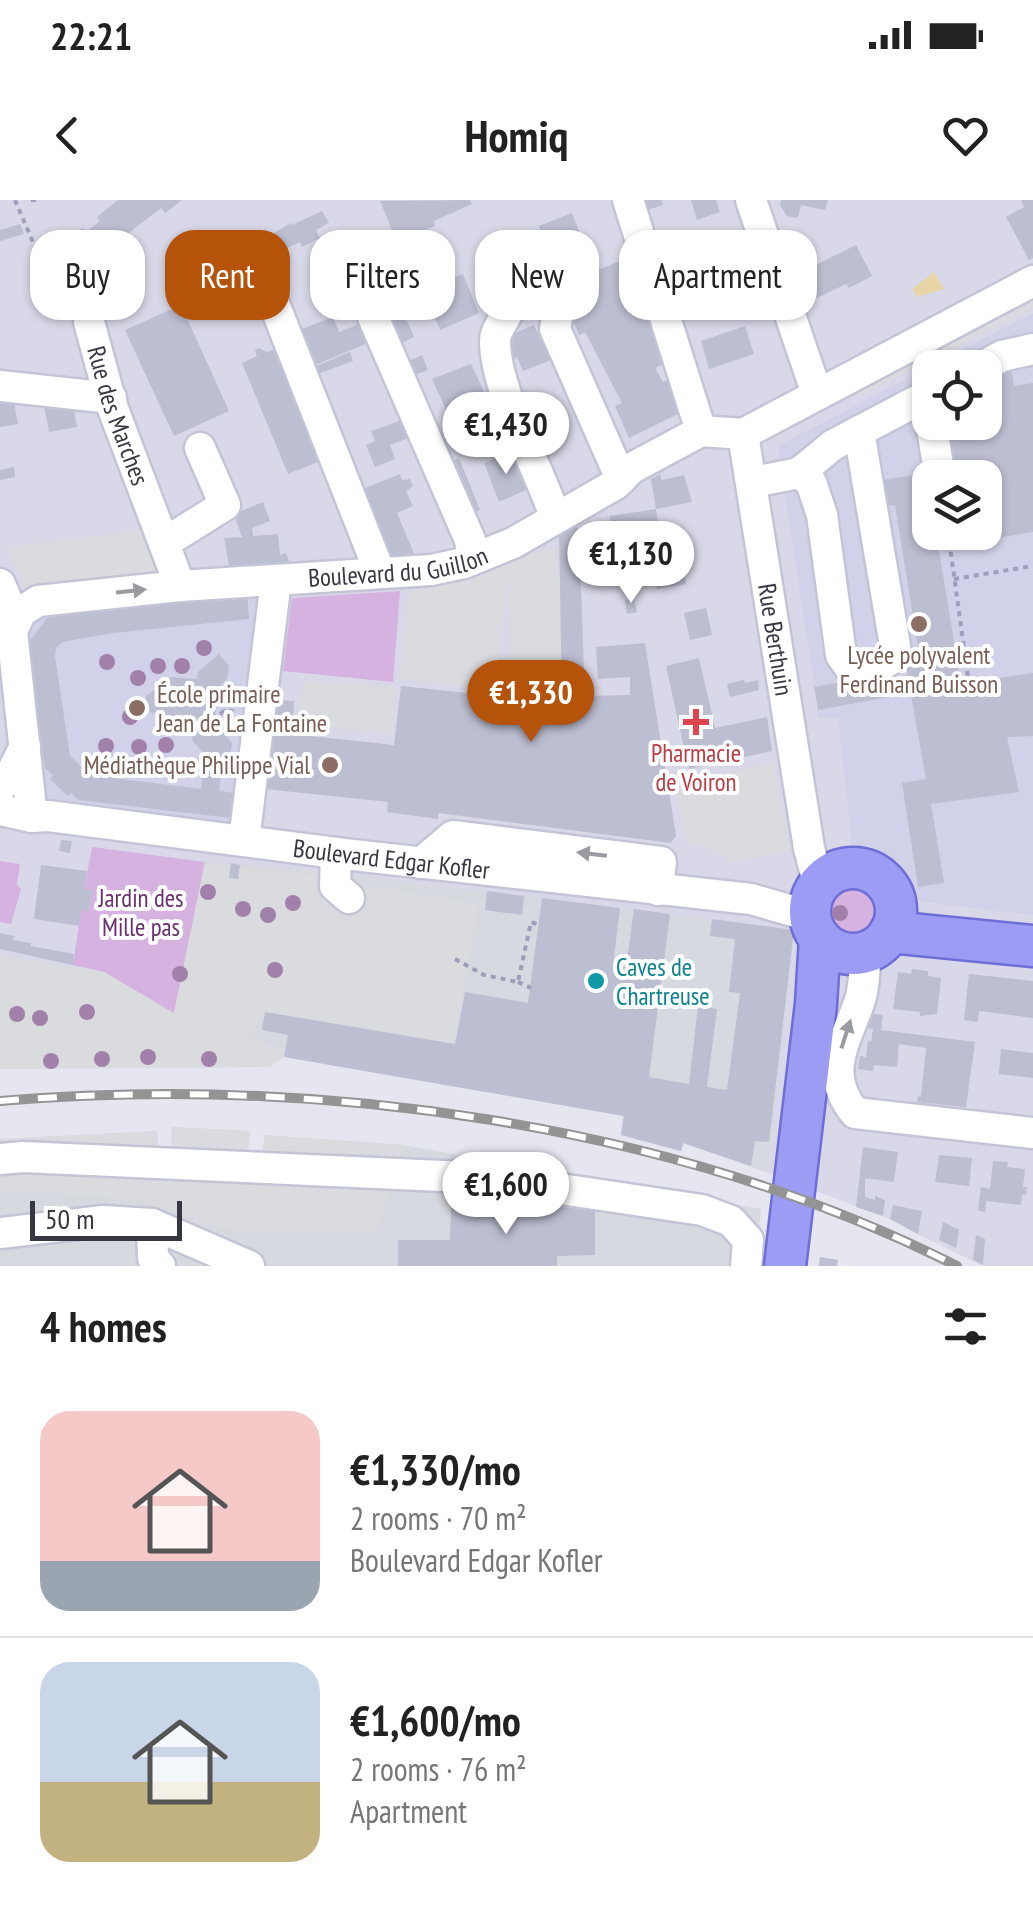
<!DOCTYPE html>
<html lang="en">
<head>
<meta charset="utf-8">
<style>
  body { margin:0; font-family:"PT Sans Narrow",sans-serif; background:#f6f6f6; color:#222; height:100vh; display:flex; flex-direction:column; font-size:38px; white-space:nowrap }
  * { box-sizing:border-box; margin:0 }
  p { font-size:32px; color:#767676 }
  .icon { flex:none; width:55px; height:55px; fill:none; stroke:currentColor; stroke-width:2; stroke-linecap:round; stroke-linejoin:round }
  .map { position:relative; height:1066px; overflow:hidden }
  .details { display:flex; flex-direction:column; background:#fff; flex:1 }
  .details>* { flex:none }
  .guide { position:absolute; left:30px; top:30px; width:975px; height:90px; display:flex; gap:20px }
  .controls { position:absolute; left:912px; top:150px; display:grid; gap:20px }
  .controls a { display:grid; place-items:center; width:90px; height:90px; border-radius:20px; background:#fff; box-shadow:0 2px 8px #0004; font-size:50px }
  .scale { position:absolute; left:30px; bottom:25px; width:152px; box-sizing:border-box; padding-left:10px; border:5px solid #363743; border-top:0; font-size:28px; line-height:35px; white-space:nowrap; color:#363743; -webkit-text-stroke:8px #fff; paint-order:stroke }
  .price { position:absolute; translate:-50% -85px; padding:0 22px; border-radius:35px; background:#fff; color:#222; font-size:32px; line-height:65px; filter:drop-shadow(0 2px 5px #0008) }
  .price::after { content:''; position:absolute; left:50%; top:60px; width:30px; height:22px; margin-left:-15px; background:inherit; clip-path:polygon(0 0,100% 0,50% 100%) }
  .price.current { background:#b45309; color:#fff }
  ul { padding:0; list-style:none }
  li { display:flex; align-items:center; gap:30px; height:250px; padding:0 40px }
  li+li { border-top:2px solid #e0e0e0 }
  li span { display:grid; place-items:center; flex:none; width:280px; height:200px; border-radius:30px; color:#555 }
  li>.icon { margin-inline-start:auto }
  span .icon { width:120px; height:120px; fill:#fffc; stroke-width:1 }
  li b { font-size:42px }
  h2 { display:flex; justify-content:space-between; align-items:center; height:120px; padding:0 40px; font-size:42px }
  .tag { padding:0 35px; border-radius:30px; background:#fff; box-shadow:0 2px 8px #0004; font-size:35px; line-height:90px }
  .tag.current { background:#b45309; color:#fff }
  .status { display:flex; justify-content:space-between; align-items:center; height:70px; padding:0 50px; background:#fff; direction:ltr }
  .status svg { height:28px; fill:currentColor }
  header { display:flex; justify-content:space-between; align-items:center; height:130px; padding:0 40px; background:#fff; font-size:45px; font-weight:700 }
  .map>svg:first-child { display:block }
</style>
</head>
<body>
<div class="status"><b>22:21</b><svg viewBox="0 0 49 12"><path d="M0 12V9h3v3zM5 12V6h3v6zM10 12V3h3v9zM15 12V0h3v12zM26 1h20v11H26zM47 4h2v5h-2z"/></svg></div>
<header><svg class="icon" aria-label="back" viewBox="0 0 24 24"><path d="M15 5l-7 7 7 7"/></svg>Homiq<svg class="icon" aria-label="heart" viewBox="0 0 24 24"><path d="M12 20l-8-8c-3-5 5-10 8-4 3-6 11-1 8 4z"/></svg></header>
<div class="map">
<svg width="1033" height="1066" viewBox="0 0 1033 1066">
  <rect width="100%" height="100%" fill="#e6e6f1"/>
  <path fill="#d8d8e8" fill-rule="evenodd" d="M0,0H1033V1066H983L905,1028V1025L751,966L684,943L681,951L621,935L623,916L284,857L269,867L0,869ZM930,168H985V222H930ZM930,278H985V332H930Z"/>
  <g fill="#d7d9e0">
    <path d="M205,662L292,668L794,730L768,973L684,943L681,951L621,935L623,916L285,850L174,814Z"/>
    <path d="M172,927L250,931L247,960L261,961L265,935L403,945L761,1009L756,1066H0V939L157,931L159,957H171Z"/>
  </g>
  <g fill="#d1d1e9" fill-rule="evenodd">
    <path d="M1033,113V715L924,702L905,693L891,670L872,656L853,653L838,517L819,518L778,246ZM930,168H985V222H930ZM930,278H985V332H930Z"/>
    <path d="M257,388L234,627L36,600L22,416Z"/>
  </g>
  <g fill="#d6b2e1">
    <path d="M400,391L393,482L283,471L292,398Z"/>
    <path d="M92,647L205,662L174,814L104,772L73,765L81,710H89L92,690L84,689Z"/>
    <path d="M0,661L20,664L17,685L21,689L11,724L0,722Z"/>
    <circle cx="851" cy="711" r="27"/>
  </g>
  <g fill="#dadbdf">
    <path d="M1033,100V108L860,195L855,188Z"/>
    <path d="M152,329L164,376L27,392L7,348Z"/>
    <path d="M559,348L562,503L512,498L508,369L496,490L399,479L408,391L453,384L509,357Z"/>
    <path d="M304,481L397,487L393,534L296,523Z"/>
    <path d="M774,562L789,651L729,663L720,653L687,642L673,586Z"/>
    <path d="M205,662L319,676L478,704L455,844L265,812L248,838L286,850L284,857L269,867L0,869V755L104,772L174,813Z"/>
    <path d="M172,927L250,931L247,960L261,961L265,935L403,945L377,1031L243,1034L132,999L0,990V939L157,931L159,957H171Z"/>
  </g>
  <path fill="#e8d5a7" d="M934,72L944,89L917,97L912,89Z"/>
  <g fill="#bcbed1">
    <path d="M118,0H182L165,13L161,8L117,42L122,48L107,59L102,54L87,65L83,60L76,66L66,54L74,48L67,40L83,28L86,32L100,21L97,17Z"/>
    <path d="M470,0L472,4L434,21L435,26L397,42L380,1Z"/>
    <path d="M641,0H662L663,5L644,11Z"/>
    <path d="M691,0H716L720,12L697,20Z"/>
    <path d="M781,0H828L825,10L801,5L798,18L787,16L780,5Z"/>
    <path d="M1021,0H1033V58L1029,60L1006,17L1024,7Z"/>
    <path d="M322,11L329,23L316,30L320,38L302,47L300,42L266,58L260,41L291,23L292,25Z"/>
    <path d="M572,13L583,42L550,54L539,26Z"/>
    <path d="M20,24L24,34L0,41V30Z"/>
    <path d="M856,45L872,76L849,88L846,84L817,98L804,71Z"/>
    <path d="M638,54L672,159L655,168L663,182L677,174L688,209L629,238L615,206L622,203L585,132L579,135L558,86Z"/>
    <path d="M700,57L710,89L686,95L677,64Z"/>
    <path d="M463,74L479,113L440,130L423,91Z"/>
    <path d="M526,77L536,99L522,105L513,83Z"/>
    <path d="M394,90L414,137L399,144L385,113L394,109L388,93Z"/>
    <path d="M181,105L229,211L174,236L125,130Z"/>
    <path d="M333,117L339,132L368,121L375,140L308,168L294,132Z"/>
    <path d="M534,125L551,160L523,171L517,157L511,160L506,148L512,146L508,136Z"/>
    <path d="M745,126L754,154L709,169L701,141Z"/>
    <path d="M288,144L333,256L288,274L242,163L257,156L255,150L259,148L267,152Z"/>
    <path d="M350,152L353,161L312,176L309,169Z"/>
    <path d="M422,155L428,170L412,176L406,162Z"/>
    <path d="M471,164L506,238L467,255L432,179Z"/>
    <path d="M1012,171L1014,186L1033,183V332L965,343L963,332H985V278H954L945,222H985V191L997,189L994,173Z"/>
    <path d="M0,195L13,196L18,224L0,227Z"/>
    <path d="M72,200L77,227L49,232L44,205Z"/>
    <path d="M405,219L421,233L390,245L395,259L375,267L366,245L375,241L371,231Z"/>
    <path d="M512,252L528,289L499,302L484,263Z"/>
    <path d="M459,258L480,310L466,316L444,264Z"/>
    <path d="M14,267L15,277L0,280V270Z"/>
    <path d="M926,273L930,332H936L961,484L1033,473V536L1007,537L1019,592L931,604L944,683L918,687L902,583L926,579L906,467L921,465L895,305L880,307L876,281Z"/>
    <path d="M400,274L402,280L410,279L413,286L406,291L413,306L397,313L415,356L386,358L358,291Z"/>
    <path d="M660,274L662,280L684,275L692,302L656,309L651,279Z"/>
    <path d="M263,302L270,321L252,328L253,336L278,334L280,355L286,353L291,366L230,370L224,338L242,337L234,314Z"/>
    <path d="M656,309L661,342L648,345L646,336L612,342L610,316Z"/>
    <path d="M575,318L579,334L585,496L630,495V477L598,479L596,447L645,443L662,550L684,548L666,466L699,458L715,528L767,517L772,551L689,569L687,560L664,562L676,636L671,643L438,613V619L387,612L388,602L265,589L272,532L394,545L401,486L562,503L559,327Z"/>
    <path d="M639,346L642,364L632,366L629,348Z"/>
    <path d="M680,349L686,384L657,389L652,354Z"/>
    <path d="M247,393L249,419L113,433L62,442L56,448L55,457L70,556L90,575L201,589L204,564L201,560L206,556L192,540L194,530L165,528L160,523V514L152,513L145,507L146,496L154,490L163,491L162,483L170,477L197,479L198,472L219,454L229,466L227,479L215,490H211L210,494L216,501V512L207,520L214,522L232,543L230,558L222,565L219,591L234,593L231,618L78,600L71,593L68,596L50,579L53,575L45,568L27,445L47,418L66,413Z"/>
    <path d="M634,398L637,412L627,414L625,400Z"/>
    <path d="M706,408L712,435L690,440L684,413Z"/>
    <path d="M890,473L894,496L818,510L814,487Z"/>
    <path d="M744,480L745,483L758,480L759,490L730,497L727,484Z"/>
    <path d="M277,500L294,501L293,517L276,515Z"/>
    <path d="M61,640L72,641L70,653L59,651Z"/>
    <path d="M231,663L240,665L238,679L229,678Z"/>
    <path d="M41,665L87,671L84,689L92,690L89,711L81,710L79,726L34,719Z"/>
    <path d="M487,691L524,696L522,715L485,710Z"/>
    <path d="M542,698L620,708L613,765L626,767L634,709L670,714L649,877L689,884L698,806L717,809L707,887L727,890L740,793L729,792L735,739L710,736L712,719L794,730L769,942L755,941L751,966L683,943L681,951L621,935L624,916L284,857L288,835L262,830L265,812L455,844L465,792L528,803Z"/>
    <path d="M0,733L14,736L13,740L31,743V746L74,754L73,765L0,749Z"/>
    <path d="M912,769L928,771V776L941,778L937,814L920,816V812L893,809L898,772L911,774Z"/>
    <path d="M969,774L1033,781V818L979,811L978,822L964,820Z"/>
    <path d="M868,813L883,815L881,830L975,842L966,907L917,902L918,896L921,897L926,848L899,844L897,867L874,865L873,871L858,869L860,856L866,857L868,841L871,842L873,829L858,827Z"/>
    <path d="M1001,849L1033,853V878L999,874Z"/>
    <path d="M863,947L898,952L894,982L865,978V997L875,1000V996L885,1000L883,1016L856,1007Z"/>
    <path d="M939,955L972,958L969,986L935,982Z"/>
    <path d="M993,961L1008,962L1007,967L1025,969L1023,987H1027L1026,995H1022L1021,1005L986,1001L985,1012L978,1011L981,987L990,989Z"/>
    <path d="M451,1003H485V1007H595V1055L557,1056V1066H398V1040H450Z"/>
    <path d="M893,1005L922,1011L918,1034L890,1019Z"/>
    <path d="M943,1022L959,1030L956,1048L939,1040Z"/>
    <path d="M976,1035L985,1039L983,1065L973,1060Z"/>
    <path d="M820,1057L838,1060L837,1066H819Z"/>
  </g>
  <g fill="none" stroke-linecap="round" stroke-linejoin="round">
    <g stroke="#c3c4d6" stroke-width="35">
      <g id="minor">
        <path d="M628,0L701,231"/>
        <path d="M751,0L817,194"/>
        <path d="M264,78L380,373"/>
        <path d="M551,101L557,117L555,129L621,279"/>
        <path d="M510,106C507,119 494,129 495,143C496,190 538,268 555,316"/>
        <path d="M373,117L470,340L473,359"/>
        <path id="s1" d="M89,122L112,206L180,386"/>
        <path d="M980,168L1002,156L1033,149"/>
        <path d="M0,186L111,198"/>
        <path d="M931,222L938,265"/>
        <path id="s2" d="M743,234L809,648L819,686"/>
        <path d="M799,273L811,282L822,315L841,455L851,469L873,467L888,461L895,446L859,231"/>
        <path d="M753,282L799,273L833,245L930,194"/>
        <path d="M164,343L225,305L200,248"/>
        <path d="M0,384L15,420"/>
        <path d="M0,588L10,576L25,546"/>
        <path id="s3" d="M0,610L32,617L48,616L344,654L751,699L810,716"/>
        <path id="s4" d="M32,617L12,431L21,412L38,401L180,386L431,370L464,363L513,343L616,284L632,268L701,231L743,234L1033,81"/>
        <path d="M244,641L276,380"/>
        <path d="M336,653L335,686L349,698"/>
        <path d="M421,663L453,636L661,662L658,690"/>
        <path d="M866,752C864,768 865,785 860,800C846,842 822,873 855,913L1033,933"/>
        <path d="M0,959L23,957L487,978L702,1010L731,1021L748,1040L746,1066"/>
        <path d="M152,1024L153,1058L160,1066"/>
        <path d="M0,1033L103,1021L152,1024L249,1066"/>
      </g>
    </g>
    <g stroke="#6d6ed7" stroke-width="45">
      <g id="major">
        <circle cx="853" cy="711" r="43"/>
        <path d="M890,732L1033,746"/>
        <path d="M785,1066L816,804L820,739"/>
      </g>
    </g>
    <g stroke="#9c9ebc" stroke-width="4" stroke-dasharray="5 5" stroke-linecap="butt">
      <path d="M15,0L49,80L67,108"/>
      <path d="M31,0H36"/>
      <path d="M62,31L61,54L74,72"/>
      <path d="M68,76L86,100"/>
      <path d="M948,332L968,477"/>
      <path d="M954,379L1033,366"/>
      <path d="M214,499L218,496L225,510"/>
      <path d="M213,515L216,518L225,510L237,512"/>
      <path d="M455,759L484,775L518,782L531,722L540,725"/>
      <path d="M518,782L531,788"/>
    </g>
    <use href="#minor" stroke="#fff" stroke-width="30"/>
    <use href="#major" stroke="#9d9cf4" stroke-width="40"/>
    <g stroke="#949494" stroke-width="10">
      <path id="rail" d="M0,901C317,875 671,922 957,1066"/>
    </g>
    <use href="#rail" stroke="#fff" stroke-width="6" stroke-dasharray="19" stroke-linecap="butt"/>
  </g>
  <g fill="#a181a9">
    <circle cx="204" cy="448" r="8"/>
    <circle cx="107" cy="462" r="8"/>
    <circle cx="158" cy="466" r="8"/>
    <circle cx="182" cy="466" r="8"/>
    <circle cx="138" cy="478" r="8"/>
    <circle cx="130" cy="517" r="8"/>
    <circle cx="166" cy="545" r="8"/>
    <circle cx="106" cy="546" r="8"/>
    <circle cx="139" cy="547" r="8"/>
    <circle cx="208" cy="692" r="8"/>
    <circle cx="293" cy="703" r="8"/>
    <circle cx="243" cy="709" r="8"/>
    <circle cx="840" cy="713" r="8"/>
    <circle cx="268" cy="715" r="8"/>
    <circle cx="275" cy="770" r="8"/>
    <circle cx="180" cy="774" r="8"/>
    <circle cx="87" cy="812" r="8"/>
    <circle cx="17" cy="814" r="8"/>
    <circle cx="40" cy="818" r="8"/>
    <circle cx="148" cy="857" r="8"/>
    <circle cx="102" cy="859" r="8"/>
    <circle cx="209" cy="859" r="8"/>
    <circle cx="51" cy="861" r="8"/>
  </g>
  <defs><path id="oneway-solid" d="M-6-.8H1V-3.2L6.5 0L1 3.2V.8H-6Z" transform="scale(2.5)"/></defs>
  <g fill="#9a9ba1">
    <use href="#oneway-solid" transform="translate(131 391) rotate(-6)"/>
    <use href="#oneway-solid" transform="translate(592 654) rotate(-173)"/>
    <use href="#oneway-solid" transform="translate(846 834) rotate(-72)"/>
  </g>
  <g fill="#8d6e63" stroke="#fff" stroke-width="4">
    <circle cx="919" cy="424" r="10"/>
    <circle cx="137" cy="508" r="10"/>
    <circle cx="330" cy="565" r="10"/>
  </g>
  <path fill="#e0444e" stroke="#fff" stroke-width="4" d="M691 507h10v10h10v10h-10v10h-10v-10h-10v-10h10z"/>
  <circle fill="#0f9aa8" stroke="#fff" stroke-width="4" cx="596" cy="781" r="10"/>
  <g text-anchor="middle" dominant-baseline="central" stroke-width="8" stroke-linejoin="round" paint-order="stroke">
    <g font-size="25" fill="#363743" stroke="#fff">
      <text stroke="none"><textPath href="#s1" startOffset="98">Rue des Marches</textPath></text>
      <text stroke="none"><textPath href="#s4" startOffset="590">Boulevard du Guillon</textPath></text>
      <text stroke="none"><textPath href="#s2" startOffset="208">Rue Berthuin</textPath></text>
      <text stroke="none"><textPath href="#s3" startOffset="395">Boulevard Edgar Kofler</textPath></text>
    </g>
    <g font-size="25" fill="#785e54" stroke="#fff">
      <text x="919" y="455">Lycée polyvalent<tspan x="919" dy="29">Ferdinand Buisson</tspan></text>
      <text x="157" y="494" text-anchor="start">École primaire<tspan x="157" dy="29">Jean de La Fontaine</tspan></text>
      <text x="310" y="565" text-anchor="end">Médiathèque Philippe Vial</text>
    </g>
    <g font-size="25" fill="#be3a42" stroke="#fff">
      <text x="696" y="553">Pharmacie<tspan x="696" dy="29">de Voiron</tspan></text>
    </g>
    <g font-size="25" fill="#692f6e" stroke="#fff">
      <text x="141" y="698">Jardin des<tspan x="141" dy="29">Mille pas</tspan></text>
    </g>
    <g font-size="25" fill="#0d838f" stroke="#fff" text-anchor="start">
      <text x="616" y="767">Caves de<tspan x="616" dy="29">Chartreuse</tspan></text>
    </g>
  </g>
</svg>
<div class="controls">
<a><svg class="icon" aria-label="locate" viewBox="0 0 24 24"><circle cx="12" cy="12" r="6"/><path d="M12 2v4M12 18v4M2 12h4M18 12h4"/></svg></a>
<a><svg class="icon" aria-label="layers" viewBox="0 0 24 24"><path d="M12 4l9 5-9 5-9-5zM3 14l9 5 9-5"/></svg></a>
</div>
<div class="scale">50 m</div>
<b class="price" style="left:506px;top:277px">€1,430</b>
<b class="price" style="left:631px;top:406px">€1,130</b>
<b class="price current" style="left:531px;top:545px">€1,330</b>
<b class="price" style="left:506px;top:1037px">€1,600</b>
<div class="guide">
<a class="tag">Buy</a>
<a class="tag current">Rent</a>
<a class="tag">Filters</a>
<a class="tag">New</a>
<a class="tag">Apartment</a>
</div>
</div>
<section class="details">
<h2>4 homes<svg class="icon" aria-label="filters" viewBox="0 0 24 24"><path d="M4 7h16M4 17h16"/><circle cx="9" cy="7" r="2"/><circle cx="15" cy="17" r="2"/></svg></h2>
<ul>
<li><span style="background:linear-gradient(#f6c9c9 75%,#9aa5b1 0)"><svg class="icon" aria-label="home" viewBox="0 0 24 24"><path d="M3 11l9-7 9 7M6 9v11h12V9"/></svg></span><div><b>€1,330/mo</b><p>2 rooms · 70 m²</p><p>Boulevard Edgar Kofler</p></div></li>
<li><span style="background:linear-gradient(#c9d6e8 60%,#c2b280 0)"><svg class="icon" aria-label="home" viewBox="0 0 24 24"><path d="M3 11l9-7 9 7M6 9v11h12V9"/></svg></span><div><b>€1,600/mo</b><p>2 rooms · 76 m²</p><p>Apartment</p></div></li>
</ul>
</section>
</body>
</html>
